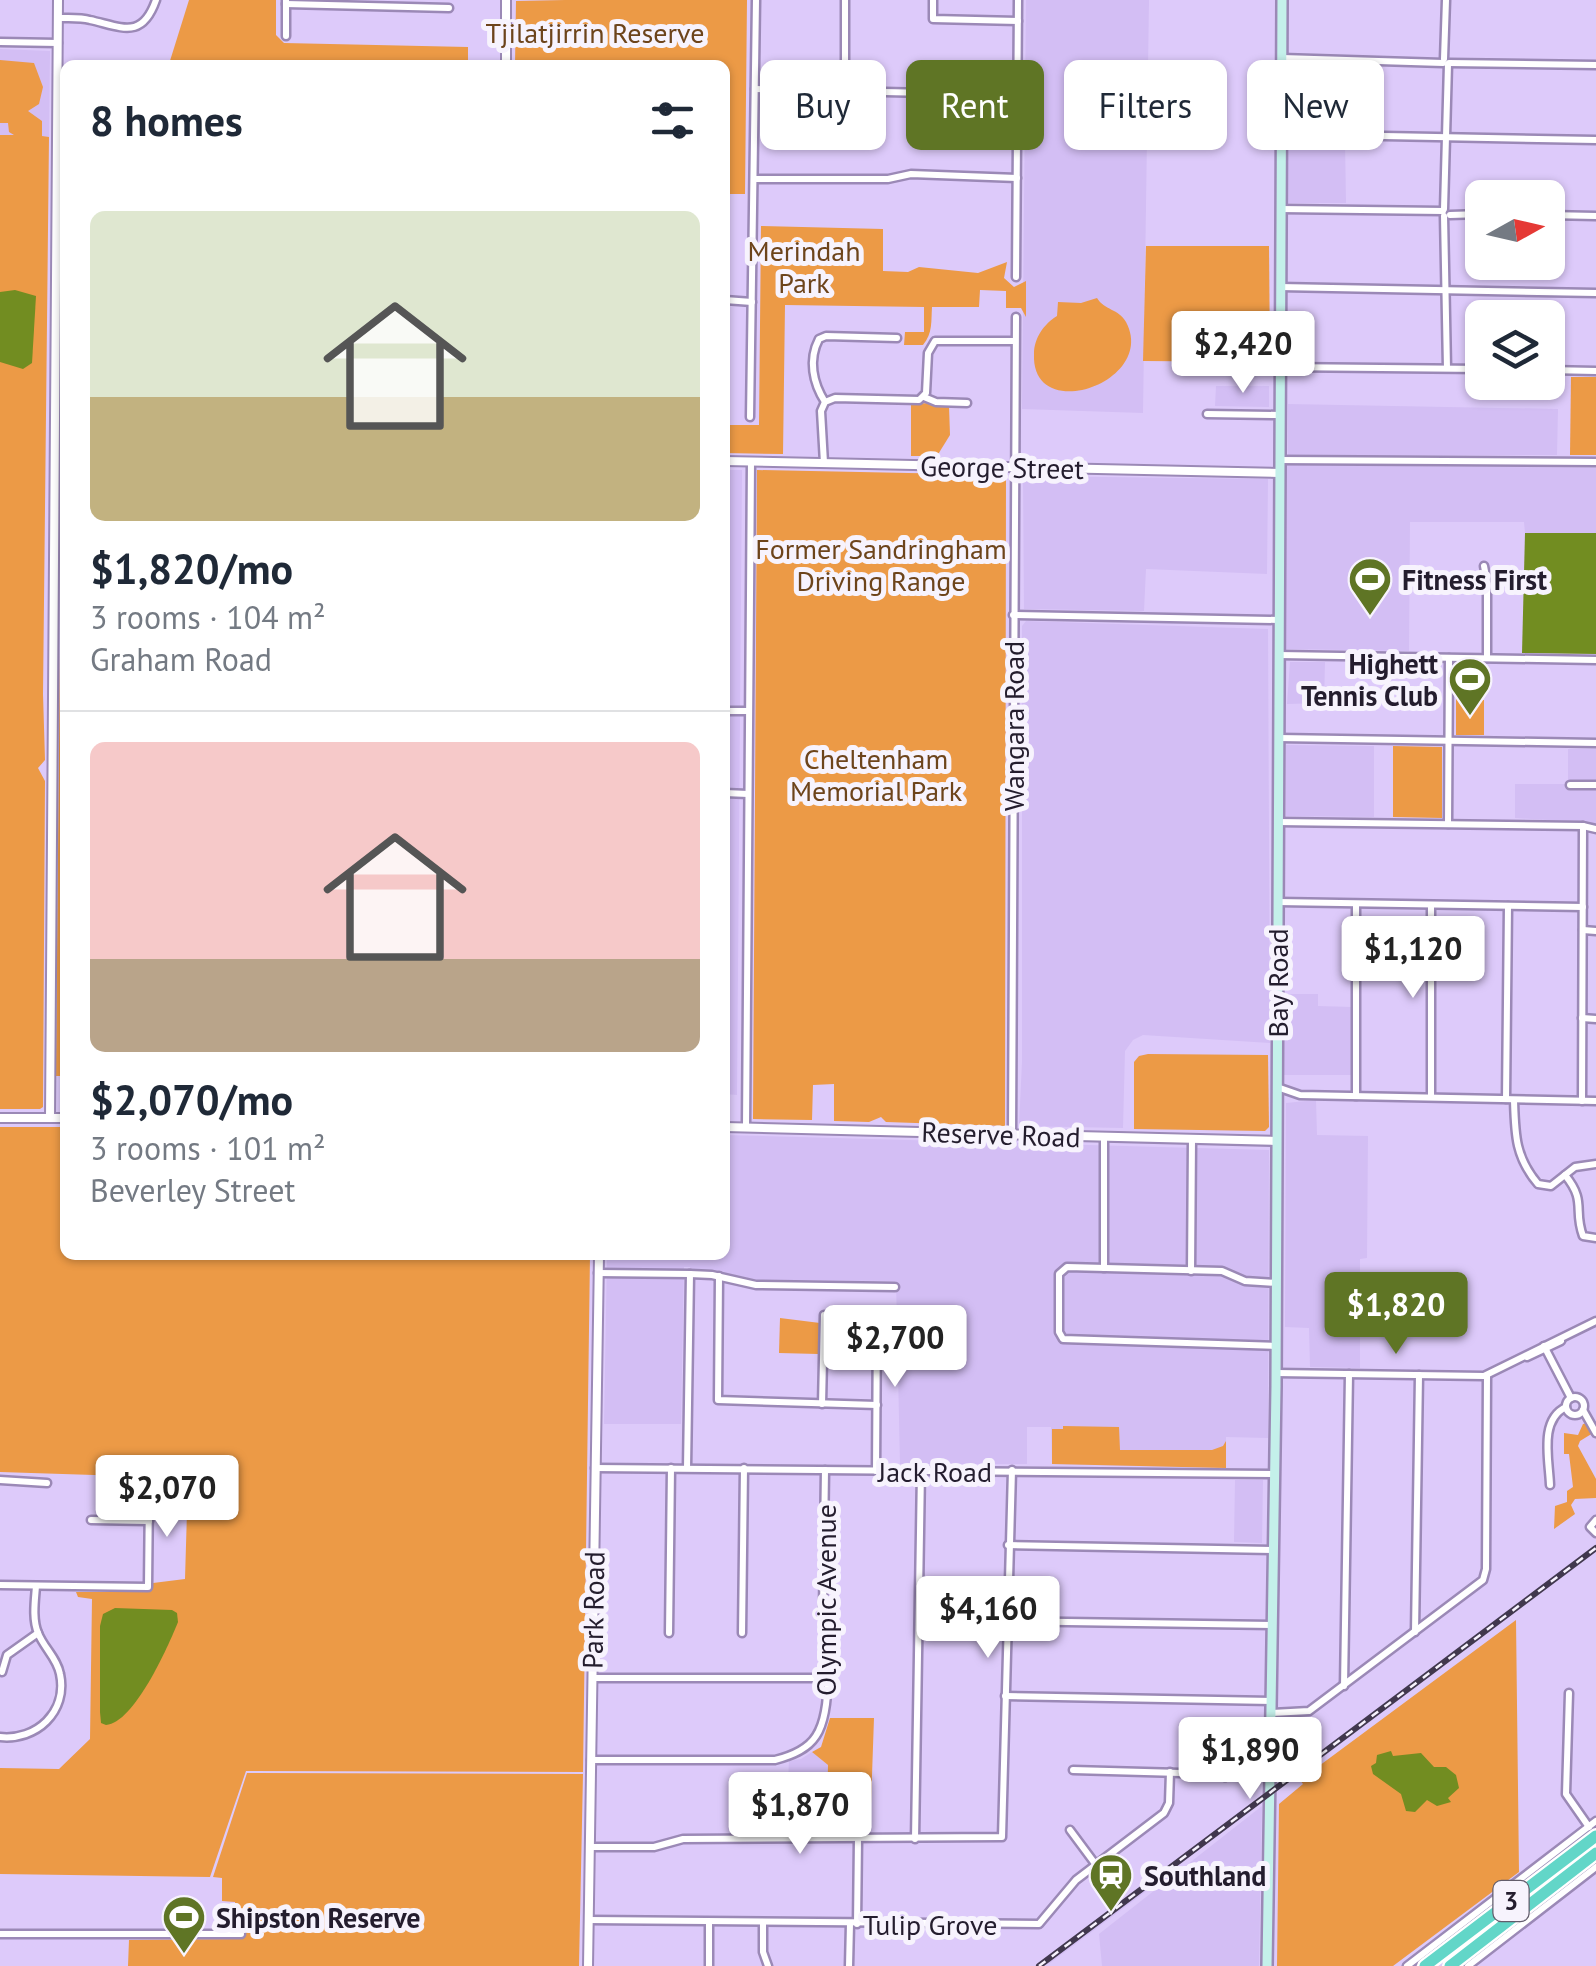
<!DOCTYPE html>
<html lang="en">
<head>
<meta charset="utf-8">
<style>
  body { margin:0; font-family:"PT Sans",sans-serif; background:#f2f2f3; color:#1f2937; height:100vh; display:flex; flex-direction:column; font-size:38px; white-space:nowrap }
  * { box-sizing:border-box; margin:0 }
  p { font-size:32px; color:#747a83 }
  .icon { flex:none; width:55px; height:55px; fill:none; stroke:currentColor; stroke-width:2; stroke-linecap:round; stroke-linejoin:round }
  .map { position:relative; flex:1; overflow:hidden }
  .side { position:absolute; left:60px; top:60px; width:670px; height:1200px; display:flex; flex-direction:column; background:#fff; border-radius:15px; box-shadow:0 2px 8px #0004 }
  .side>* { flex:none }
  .hud { position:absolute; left:760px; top:60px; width:685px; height:90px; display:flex; gap:20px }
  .needle { width:65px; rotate:82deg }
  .tools { position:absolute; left:1465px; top:180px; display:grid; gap:20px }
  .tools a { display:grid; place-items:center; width:100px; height:100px; border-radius:15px; background:#fff; box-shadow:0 2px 8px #0004; font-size:50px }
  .price { position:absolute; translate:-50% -85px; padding:0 22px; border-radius:10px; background:#fff; color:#222; font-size:32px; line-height:65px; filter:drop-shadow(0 2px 5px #0008) }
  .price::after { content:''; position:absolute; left:50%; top:60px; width:30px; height:22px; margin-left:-15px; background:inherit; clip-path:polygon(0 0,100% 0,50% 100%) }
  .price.current { background:#5f7525; color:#fff }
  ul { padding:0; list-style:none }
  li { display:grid; align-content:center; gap:20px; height:530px; padding:0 30px }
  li+li { border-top:2px solid #e0e1e3 }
  li span { display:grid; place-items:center; height:310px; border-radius:15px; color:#555 }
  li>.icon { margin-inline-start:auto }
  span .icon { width:180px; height:180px; fill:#fffc; stroke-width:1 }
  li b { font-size:42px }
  h2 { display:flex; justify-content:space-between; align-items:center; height:120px; padding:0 30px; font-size:42px }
  .tag { padding:0 35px; border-radius:15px; background:#fff; box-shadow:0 2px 8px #0004; font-size:35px; line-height:90px }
  .tag.current { background:#5f7525; color:#fff }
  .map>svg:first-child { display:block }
</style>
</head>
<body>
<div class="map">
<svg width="1596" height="1966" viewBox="0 0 1596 1966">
  <rect width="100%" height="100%" fill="#ddcafa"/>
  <g fill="#d3bef4">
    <path d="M1026,0H1149L1143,413L1022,409Z"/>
    <path d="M0,49L50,51L49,137L0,135Z"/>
    <path d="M1288,141H1345L1346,203H1288Z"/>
    <path d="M1216,386H1269V407L1215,406Z"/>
    <path d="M1288,404L1558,409L1557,455L1288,456Z"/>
    <path d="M1287,465L1596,468V533H1525L1524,522H1410L1409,651L1284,649Z"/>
    <path d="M725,470H742L737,1095L725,1094Z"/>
    <path d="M1023,476L1268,479L1267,574L1146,569L1144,611L1024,609Z"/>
    <path d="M1026,621L1268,629L1270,1043L1143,1035L1133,1040L1125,1051L1123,1128L1019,1126L1022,1062V626Z"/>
    <path d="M1290,662H1325L1324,703L1287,704Z"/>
    <path d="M1286,745L1374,746V817L1286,816Z"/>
    <path d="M1568,749H1596V823L1515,818V784H1568Z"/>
    <path d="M1283,994H1318V1006L1352,1007L1351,1075H1283Z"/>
    <path d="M1316,1100L1317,1135L1368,1136L1367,1258L1360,1259V1368L1310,1367L1309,1328L1285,1327L1286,1103Z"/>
    <path d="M725,1135L1269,1150L1268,1438L1226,1437V1468L1052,1464L1051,1427H1027V1464H900L896,1281L756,1280L718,1271H691L690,1267H684L681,1424H604L607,1255H725Z"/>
    <path d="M1235,1480H1263L1262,1543L1234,1542Z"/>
    <path d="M812,1752L828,1765V1801L787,1802L789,1761L801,1759Z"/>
    <path d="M1262,1806L1259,1966H1102L1099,1934Z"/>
    <path d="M1157,1883L1050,1963L1036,1966L1140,1888Z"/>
  </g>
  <g fill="#ec9a46">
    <path d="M189,0H276V35L284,43L468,47V64L498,65H152L169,64Z"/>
    <path d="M565,0H747L745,194H725V65H515L516,1Z"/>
    <path d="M0,60L34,63L43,87L39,104L28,111L42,121V136L49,137L43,694L45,760L38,768L45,781L43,1107L40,1109H0V135H14L9,132L8,123H0Z"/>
    <path d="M65,137V1111H60V1076H56V1060Z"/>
    <path d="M761,226L883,229V271L908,272L919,267L978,273L1007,262L1004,278L1014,287L1026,281V317L1021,308H1006V291L980,290L979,307H932C931,321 933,333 923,345H904L905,332H924V307L785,305L783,454L725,453V425H759Z"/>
    <path d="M1146,246H1269L1270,362L1143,361Z"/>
    <path d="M1097,298C1104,310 1119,309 1126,322C1158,382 1031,426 1034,354C1034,338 1044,324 1057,316L1058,302L1081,303Z"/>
    <path d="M1571,377H1596V455H1570Z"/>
    <path d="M929,403L949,406L950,435L937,456H911V404Z"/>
    <path d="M757,470L1006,475L1005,1126L886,1122L881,1117L869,1122L834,1121V1084L813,1085L812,1120L753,1119Z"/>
    <path d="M1456,699L1484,700V735H1456Z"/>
    <path d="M1393,746L1442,747V818L1393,817Z"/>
    <path d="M1148,1054L1268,1055L1269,1127L1265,1131L1134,1129V1062L1139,1056Z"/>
    <path d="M0,1127H65V1255H590L583,1772L246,1771L210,1877L0,1874V1768L59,1769L90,1739L92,1599L78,1597L76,1592H150L153,1583L185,1579L188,1478L0,1472Z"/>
    <path d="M780,1318L820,1323L818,1354L779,1353Z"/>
    <path d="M1588,1423L1593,1433L1580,1441L1578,1446L1596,1479V1498L1575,1499L1571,1505L1575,1514L1554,1529L1555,1506L1567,1502V1491L1573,1487L1569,1454H1564V1433L1578,1435L1583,1424Z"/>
    <path d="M1063,1426L1119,1427L1120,1450H1212L1223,1446L1226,1441V1468L1052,1464V1429H1063Z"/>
    <path d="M1516,1620L1519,1872L1393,1966H1277L1279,1804L1303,1784L1300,1780Z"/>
    <path d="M830,1718H874L871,1804L827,1805L828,1765L812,1752L821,1747Z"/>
    <path d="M247,1773L583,1774L579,1966H128L129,1940L237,1939L235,1902L222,1901V1878L213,1877Z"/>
  </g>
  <g fill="#728d21">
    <path d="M15,290L36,296L32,363L23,369L0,362V292Z"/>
    <path d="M1525,533H1596V654L1522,653Z"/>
    <path d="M115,1608L172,1610L177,1613L178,1622C168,1647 134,1723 106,1725L101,1723L100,1712V1626L103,1614Z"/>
    <path d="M1391,1751L1393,1756L1421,1753L1434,1767H1446L1456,1775L1459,1788L1448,1798L1451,1802L1437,1806L1427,1800L1415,1812L1406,1811L1401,1794L1373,1774L1371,1766L1376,1763L1377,1755Z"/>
  </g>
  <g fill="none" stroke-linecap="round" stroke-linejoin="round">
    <g stroke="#9b89b6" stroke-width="11">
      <g id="minor">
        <path d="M933,0V19L1018,21"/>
        <path d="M286,4L449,8"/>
        <path d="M58,18C69,18 80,17 90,20C122,27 142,40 156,0"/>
        <path d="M286,36V0"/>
        <path d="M0,42L58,43"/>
        <path d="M1282,58L1443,63"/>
        <path d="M1444,59L1446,0"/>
        <path d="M1449,63L1596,65"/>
        <path d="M755,89L1018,95"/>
        <path d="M845,91V0"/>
        <path d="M1281,134L1596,140"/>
        <path d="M754,179H888L911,174L1017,178"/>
        <path d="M1281,209L1443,211"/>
        <path d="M1444,209L1448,64"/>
        <path d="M1450,215L1482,214"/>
        <path d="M1548,215L1596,216"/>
        <path d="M1444,216L1447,368"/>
        <path d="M1016,277L1018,0"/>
        <path d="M1280,287L1596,293"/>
        <path d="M725,300L752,302"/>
        <path d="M1280,367L1482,369"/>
        <path d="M1548,370L1596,371"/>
        <path d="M924,397L936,402L967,403"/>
        <path d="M825,402C813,383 808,360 819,339L826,336L897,338"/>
        <path d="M1207,414L1279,415"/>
        <path d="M750,417L756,0"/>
        <path d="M1279,460L1596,462"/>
        <path d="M824,463L821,411L825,402L835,398L919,400L926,393L928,353L935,341H1015"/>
        <path d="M1484,566L1487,582V658"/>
        <path d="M1013,615L1278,620"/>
        <path d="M1279,655L1596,660"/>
        <path d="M725,711H748"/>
        <path d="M1279,738L1596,743"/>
        <path d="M1570,785H1596"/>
        <path d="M725,793L748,794"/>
        <path d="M1278,822L1583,826L1596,829"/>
        <path d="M1448,824L1449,658"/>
        <path d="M1278,902L1583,907"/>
        <path d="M1431,905V1097"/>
        <path d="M1583,930L1596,931"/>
        <path d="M1582,1018L1596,1019"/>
        <path d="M1277,1087L1300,1095L1596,1101"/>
        <path d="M1356,1096V904"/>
        <path d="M1506,1099L1508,906"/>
        <path d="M1514,1100C1515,1134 1515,1157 1538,1184L1551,1186L1575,1167L1596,1164"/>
        <path d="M1582,1101L1583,826"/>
        <path d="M746,1127L751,462"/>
        <path d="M1012,1134L1016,317"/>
        <path d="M1565,1175C1587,1202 1573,1209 1583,1236L1596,1238"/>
        <path d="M1104,1268V1137"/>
        <path d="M1191,1271L1192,1139"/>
        <path d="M598,1273L690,1274L687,1468"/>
        <path d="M690,1274L712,1275L756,1285L895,1287"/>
        <path d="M719,1276L718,1400L877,1405"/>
        <path d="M1276,1346L1063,1339L1059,1332V1274L1067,1267L1222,1271L1245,1281L1276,1283"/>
        <path d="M1544,1346L1571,1398"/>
        <path d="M1527,1357L1561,1341"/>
        <path d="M1276,1373L1484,1376L1596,1321"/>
        <circle cx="1575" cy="1406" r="9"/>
        <path d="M822,1404L824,1315"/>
        <path d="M1583,1410L1596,1433"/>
        <path d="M595,1468L1274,1474"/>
        <path d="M876,1471L877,1317"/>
        <path d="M0,1480L47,1483"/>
        <path d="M1550,1485C1549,1459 1539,1420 1566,1407"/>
        <path d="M91,1520L149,1521"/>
        <path d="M1596,1520L1590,1527L1596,1533"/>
        <path d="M1008,1545L1274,1550"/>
        <path d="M0,1585L148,1587L149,1492"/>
        <path d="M1007,1621L1273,1625"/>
        <path d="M1415,1632L1419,1375"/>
        <path d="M669,1633L671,1468"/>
        <path d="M742,1633L744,1468"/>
        <path d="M2,1672L7,1655L38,1633"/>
        <path d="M593,1678H826"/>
        <path d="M1344,1686L1349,1374"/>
        <path d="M1569,1693L1566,1794L1589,1827"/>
        <path d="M1005,1696L1272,1701"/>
        <path d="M1272,1713L1309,1711L1483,1580L1486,1569L1487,1376"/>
        <path d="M0,1737C36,1741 68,1712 60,1674C57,1658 44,1648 38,1633C32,1619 35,1600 36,1586"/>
        <path d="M591,1760H775C791,1756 807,1750 816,1736C834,1709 827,1642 823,1610L825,1470"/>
        <path d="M1073,1770L1216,1774L1225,1777"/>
        <path d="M1070,1830L1096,1865"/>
        <path d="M915,1839L921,1471"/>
        <path d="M590,1847H654L683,1839L1002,1837L1012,1470"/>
        <path d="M589,1920L1039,1924L1076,1880L1164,1813L1169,1803L1170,1772"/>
        <path d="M763,1923V1952L768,1966"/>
        <path d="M857,1924L858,1839"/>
        <path d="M0,1934H241"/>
        <path d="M709,1966V1923"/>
        <path d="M849,1966L850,1924"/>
        <path d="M1407,1966L1596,1821"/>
        <path d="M1468,1966L1596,1867"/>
      </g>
    </g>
    <g stroke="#9b89b6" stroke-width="12">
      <g id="tertiary">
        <path d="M506,65V0"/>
        <path d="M725,461L1279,473"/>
        <path d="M0,1118H65"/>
        <path d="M50,1118L58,0"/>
        <path d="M725,1127L1277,1141"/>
        <path d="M588,1966L599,1255"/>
      </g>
    </g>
    <g stroke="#9b89b6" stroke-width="14">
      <path id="secondary" d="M1267,1966L1276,1386L1282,0"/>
    </g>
    <g stroke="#fff" stroke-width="16">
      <g id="trunk">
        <path d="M1425,1966L1596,1836"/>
        <path d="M1450,1966L1596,1853"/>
      </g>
    </g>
    <use href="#minor" stroke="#fff" stroke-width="6"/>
    <use href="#tertiary" stroke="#fff" stroke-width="8"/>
    <use href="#secondary" stroke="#c4f0ea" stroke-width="9"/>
    <use href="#trunk" stroke="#62d6c8" stroke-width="11"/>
    <g stroke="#41384e" stroke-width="6">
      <path id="rail" d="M1039,1966L1596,1548"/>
    </g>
    <use href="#rail" stroke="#f7f3fd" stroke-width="2.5" stroke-dasharray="8" stroke-linecap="butt"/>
  </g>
  <defs>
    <g id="stadium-pin" transform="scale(2.25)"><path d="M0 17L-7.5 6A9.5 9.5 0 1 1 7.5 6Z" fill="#5f7525" stroke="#f7f3fd"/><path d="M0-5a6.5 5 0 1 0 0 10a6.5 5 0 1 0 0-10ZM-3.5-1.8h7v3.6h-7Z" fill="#fff"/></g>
    <g id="station-pin" transform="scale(2.25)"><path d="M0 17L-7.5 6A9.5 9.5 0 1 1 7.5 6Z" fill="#5f7525" stroke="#f7f3fd"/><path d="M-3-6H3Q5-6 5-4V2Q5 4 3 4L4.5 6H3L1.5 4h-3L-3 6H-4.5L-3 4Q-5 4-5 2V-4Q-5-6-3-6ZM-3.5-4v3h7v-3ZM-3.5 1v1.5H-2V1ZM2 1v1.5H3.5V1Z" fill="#fff"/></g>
  </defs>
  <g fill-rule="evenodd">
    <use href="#stadium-pin" x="1370" y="579"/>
    <use href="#stadium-pin" x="1470" y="679"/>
    <use href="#station-pin" x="1111" y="1875"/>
    <use href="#stadium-pin" x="184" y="1917"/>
  </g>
  <g text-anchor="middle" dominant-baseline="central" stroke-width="10" stroke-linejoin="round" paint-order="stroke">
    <rect fill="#f7f3fd" stroke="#635d6c" stroke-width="2.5" x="1493.5" y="1881" width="35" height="40" rx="8"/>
    <g font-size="25" font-weight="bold" fill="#241d2e">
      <text x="1511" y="1901">3</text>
    </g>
    <g font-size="28" fill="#6d441b" stroke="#f7f3fd">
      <text x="595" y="32">Tjilatjirrin Reserve</text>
      <text x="804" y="250">Merindah<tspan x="804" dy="32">Park</tspan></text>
      <text x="881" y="548">Former Sandringham<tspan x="881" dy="32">Driving Range</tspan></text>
      <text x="876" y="758">Cheltenham<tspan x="876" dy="32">Memorial Park</tspan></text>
    </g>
    <g font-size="28" fill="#241d2e" stroke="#f7f3fd">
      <text transform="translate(1002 467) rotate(1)">George Street</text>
      <text transform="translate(1013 726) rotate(-90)">Wangara Road</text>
      <text transform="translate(1277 983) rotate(-90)">Bay Road</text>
      <text transform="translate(1001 1134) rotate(2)">Reserve Road</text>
      <text x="935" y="1471">Jack Road</text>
      <text transform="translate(825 1600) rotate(-90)">Olympic Avenue</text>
      <text transform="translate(593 1610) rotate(-89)">Park Road</text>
      <text x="930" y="1924">Tulip Grove</text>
    </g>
    <g font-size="28" font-weight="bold" fill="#241d2e" stroke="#f7f3fd" text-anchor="start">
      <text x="1402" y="579">Fitness First</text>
      <text x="1438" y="663" text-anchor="end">Highett<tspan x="1438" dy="32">Tennis Club</tspan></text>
      <text x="1144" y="1875">Southland</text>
      <text x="216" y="1917">Shipston Reserve</text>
    </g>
  </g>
</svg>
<div class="tools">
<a><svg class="needle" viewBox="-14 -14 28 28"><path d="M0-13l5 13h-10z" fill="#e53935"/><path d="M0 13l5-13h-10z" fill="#747a83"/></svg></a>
<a><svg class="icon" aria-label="layers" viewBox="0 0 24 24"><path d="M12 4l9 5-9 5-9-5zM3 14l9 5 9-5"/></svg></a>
</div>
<b class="price" style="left:1243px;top:396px">$2,420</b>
<b class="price" style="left:1413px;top:1001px">$1,120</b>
<b class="price current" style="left:1396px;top:1357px">$1,820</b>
<b class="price" style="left:895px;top:1390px">$2,700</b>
<b class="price" style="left:167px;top:1540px">$2,070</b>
<b class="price" style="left:988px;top:1661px">$4,160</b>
<b class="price" style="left:1250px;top:1802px">$1,890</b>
<b class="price" style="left:800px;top:1857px">$1,870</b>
<div class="hud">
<a class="tag">Buy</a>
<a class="tag current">Rent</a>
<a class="tag">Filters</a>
<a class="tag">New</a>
</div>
<section class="side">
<h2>8 homes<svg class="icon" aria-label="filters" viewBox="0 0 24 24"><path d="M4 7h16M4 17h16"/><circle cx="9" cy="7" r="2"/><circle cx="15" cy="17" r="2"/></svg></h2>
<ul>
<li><span style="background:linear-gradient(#dfe7d0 60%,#c2b280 0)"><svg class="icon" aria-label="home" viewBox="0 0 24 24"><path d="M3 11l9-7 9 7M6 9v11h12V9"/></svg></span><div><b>$1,820/mo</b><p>3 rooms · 104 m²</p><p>Graham Road</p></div></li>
<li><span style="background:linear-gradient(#f6c9c9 70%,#b9a48a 0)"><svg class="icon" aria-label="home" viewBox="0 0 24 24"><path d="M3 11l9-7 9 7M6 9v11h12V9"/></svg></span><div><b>$2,070/mo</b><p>3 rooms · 101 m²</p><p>Beverley Street</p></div></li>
</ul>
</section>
</div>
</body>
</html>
